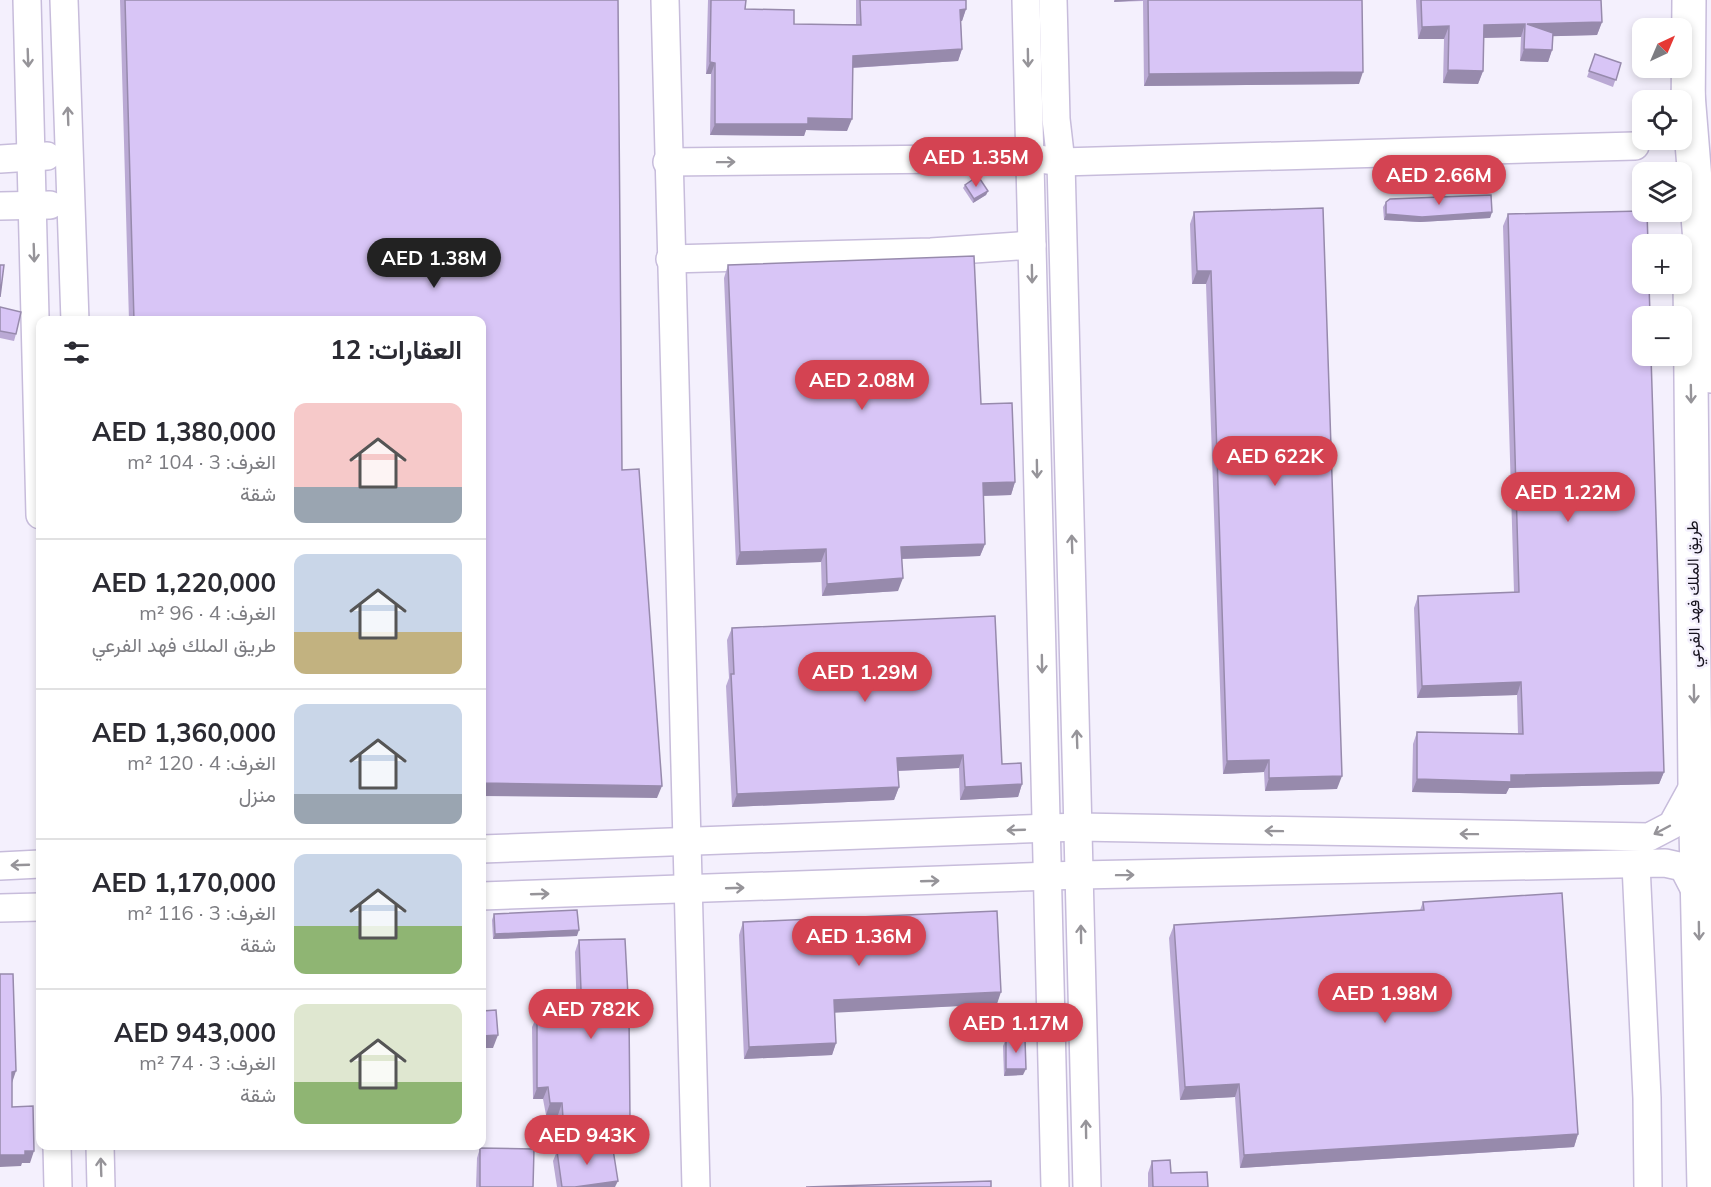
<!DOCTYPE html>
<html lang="ar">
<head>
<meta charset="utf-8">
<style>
  body { margin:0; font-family:Mulish,Vazirmatn,sans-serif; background:#f7f7f7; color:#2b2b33; direction:rtl; height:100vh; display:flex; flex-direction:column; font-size:22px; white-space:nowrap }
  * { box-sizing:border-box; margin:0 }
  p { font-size:20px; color:#7c7c81 }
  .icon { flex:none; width:33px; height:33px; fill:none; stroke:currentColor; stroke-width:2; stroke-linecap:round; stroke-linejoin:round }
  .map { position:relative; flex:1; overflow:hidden; direction:ltr }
  .details { position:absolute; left:36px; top:316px; width:450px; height:834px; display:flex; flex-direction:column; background:#fff; border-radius:12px; box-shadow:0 3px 9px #0003; direction:rtl }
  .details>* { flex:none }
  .needle { width:39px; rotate:44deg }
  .buttons { position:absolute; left:1632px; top:18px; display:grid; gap:12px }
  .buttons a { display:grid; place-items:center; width:60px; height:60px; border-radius:12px; background:#fff; box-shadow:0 3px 9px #0003; font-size:30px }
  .price { position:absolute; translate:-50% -51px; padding:0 14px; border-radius:21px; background:#d44352; color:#fff; font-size:20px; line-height:39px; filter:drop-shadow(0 2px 3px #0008) }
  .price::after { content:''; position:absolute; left:50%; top:36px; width:18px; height:14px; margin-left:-9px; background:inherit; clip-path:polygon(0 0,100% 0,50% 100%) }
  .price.selected { background:#222; color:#fff }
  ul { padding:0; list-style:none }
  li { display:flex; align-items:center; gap:18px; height:150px; padding:0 24px }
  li+li { border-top:2px solid #e1e1e2 }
  li span { display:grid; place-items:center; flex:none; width:168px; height:120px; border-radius:12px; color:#555 }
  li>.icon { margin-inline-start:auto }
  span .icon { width:72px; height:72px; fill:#fffc; stroke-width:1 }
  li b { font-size:26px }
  h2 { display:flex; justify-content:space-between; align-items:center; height:72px; padding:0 24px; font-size:26px }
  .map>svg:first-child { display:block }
</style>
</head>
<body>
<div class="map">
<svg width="1711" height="1187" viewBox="0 0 1711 1187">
  <rect width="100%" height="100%" fill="#f4f0fd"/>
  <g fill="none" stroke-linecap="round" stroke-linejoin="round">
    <g stroke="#c7bcdb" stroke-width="30">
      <g id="minor">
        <path d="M27,0L40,515"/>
        <path d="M64,0L75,321"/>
        <path d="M665,0L696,1187"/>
        <path d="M1026,0L1055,1187"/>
        <path d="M1053,0L1056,119L1061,162L1087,1187"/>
        <path d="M0,159L47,156"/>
        <path d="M667,162L1032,158L1061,162L1635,146"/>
        <path d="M0,206L50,205"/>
        <path d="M670,259L931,252L1032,245"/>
        <path d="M482,849L1079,827L1649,837L1672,825L1695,783"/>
        <path d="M1636,865L1647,1098L1648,1187"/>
        <path d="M0,866L40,864"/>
        <path d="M482,896L1080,875L1665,863L1683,867L1698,896"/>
        <path d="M0,908L40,907"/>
        <path d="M57,1146L58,1187"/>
        <path d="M100,1146L101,1187"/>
      </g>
    </g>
    <g stroke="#c7bcdb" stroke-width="36">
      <g id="major">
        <path d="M1688,121L1689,0"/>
        <path d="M1690,278L1695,783L1704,1187"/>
      </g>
    </g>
    <g stroke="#c7bcdb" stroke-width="36">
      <path id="highway" d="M1688,94L1711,376"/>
    </g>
    <use href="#minor" stroke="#fff" stroke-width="27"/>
    <use href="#major" stroke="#fff" stroke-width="33"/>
    <use href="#highway" stroke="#fff" stroke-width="33"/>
  </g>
  <g fill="#baa9d4">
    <path d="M120,0H618L622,470L657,798L482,321H129Z"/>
    <path d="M708,0H746L745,9L794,24H856V0H966V9L962,21H961L962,49L958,61L852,68L847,131L806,130L804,136L710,135L711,74H706Z"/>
    <path d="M1114,0H1362L1359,84L1144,86L1143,1L1114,2Z"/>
    <path d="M1416,0H1601L1602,22L1597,35L1553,36L1552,50L1548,62L1520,61L1521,37L1483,38V71L1478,84L1443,83L1444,39H1418Z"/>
    <path d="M1595,54L1621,63L1613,87L1587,77Z"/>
    <path d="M965,185L988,191L986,195L973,203L963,188Z"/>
    <path d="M1386,202L1492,212L1490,218L1420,222L1384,220L1383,207Z"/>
    <path d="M1323,208L1337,789L1265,791L1264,772L1223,774L1206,284H1192L1190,224L1194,212Z"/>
    <path d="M1508,214L1664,772L1659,784L1509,788L1506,794L1412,792L1413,744L1417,732L1518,734L1517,695L1417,698L1414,608L1418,596L1514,592L1503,226Z"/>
    <path d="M728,265L981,404L1015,482L1011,495L983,496L985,544L980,556L902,559L898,591L822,596L821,562L736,565L724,278Z"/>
    <path d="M0,307L16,334L14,341L0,338Z"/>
    <path d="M732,628L1002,764L1022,784L1018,797L960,800L959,768L898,771L899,787L894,800L732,807L726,686L729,678L727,640Z"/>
    <path d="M1423,902L1578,1134L1574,1147L1240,1168L1235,1097L1180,1100L1169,938L1174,925L1420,910Z"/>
    <path d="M494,914L577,936L493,939L492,920Z"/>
    <path d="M743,922L997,1004L835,1012L836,1043L832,1055L744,1059L739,935Z"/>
    <path d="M579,940L626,1130H558V1115H546L543,1099H533L532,1027L537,1016H577L575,952Z"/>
    <path d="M1006,1039L1023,1075L1004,1076L1003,1046Z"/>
    <path d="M480,1148L533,1187H476L477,1158Z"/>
    <path d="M557,1151L615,1187H557L553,1161Z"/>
    <path d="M1152,1161L1171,1173L1208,1187H1148V1173Z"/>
  </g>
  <g fill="#978aac">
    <path d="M1115,0H1143L1114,2Z"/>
    <path d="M966,9L962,21L956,22L960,10Z"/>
    <path d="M1602,22L1597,35L1525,37L1527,24Z"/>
    <path d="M1525,24L1521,37L1479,38L1484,25Z"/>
    <path d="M1449,26L1444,39H1418L1422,27Z"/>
    <path d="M962,49L958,61L848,68L853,56Z"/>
    <path d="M1524,49L1552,50L1548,62L1520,61Z"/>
    <path d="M710,62L715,63L711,74H706Z"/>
    <path d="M1448,70L1483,71L1478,84L1443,83Z"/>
    <path d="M1363,72L1359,84L1144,86L1149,74Z"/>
    <path d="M808,118L852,119L847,131L806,130L804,136L710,135L715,124Z"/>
    <path d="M988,191L986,195L973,203L974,199Z"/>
    <path d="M1492,212L1490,218L1420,222L1384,220L1386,214Z"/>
    <path d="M1197,271H1211L1206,284H1192Z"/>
    <path d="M1015,482L1011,495L978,496L983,483Z"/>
    <path d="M985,544L980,556L897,559L901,547Z"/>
    <path d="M826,549L821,562L736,565L740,552Z"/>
    <path d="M903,578L898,591L822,596L827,584Z"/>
    <path d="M1521,682L1517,695L1417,698L1422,686Z"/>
    <path d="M963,755L959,768L893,771L897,758Z"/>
    <path d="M1269,760L1264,772L1223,774L1227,761Z"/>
    <path d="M1664,772L1659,784L1509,788L1506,794L1412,792L1417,779L1511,775Z"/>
    <path d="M1342,776L1337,789L1265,791L1269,778Z"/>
    <path d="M482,783L662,786L657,798L482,796Z"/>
    <path d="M1022,784L1018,797L960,800L965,787Z"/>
    <path d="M899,787L894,800L732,807L737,794Z"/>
    <path d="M579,930L577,936L493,939L495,934Z"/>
    <path d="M1001,992L997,1004L830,1013L834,1000Z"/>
    <path d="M498,1035L493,1048H482V1036Z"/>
    <path d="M836,1043L832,1055L744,1059L749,1047Z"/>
    <path d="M1006,1069H1026L1023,1075L1004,1076Z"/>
    <path d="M16,1071L12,1083V1072Z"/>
    <path d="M1239,1084L1235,1097L1180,1100L1185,1087Z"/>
    <path d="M548,1087L543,1099H533L537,1088Z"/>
    <path d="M550,1103H562L558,1115H546Z"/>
    <path d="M563,1118H630L626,1130H558Z"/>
    <path d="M1578,1134L1574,1147L1240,1168L1244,1155Z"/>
    <path d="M25,1151H34L30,1163H22L21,1166L0,1167V1155Z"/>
    <path d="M618,1181L615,1187H575Z"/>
  </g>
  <g fill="#d8c5f6" stroke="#978aac" stroke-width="1.5">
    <path d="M125,0H618L622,470L639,469L662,786L482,783V321H134Z"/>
    <path d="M711,0H746L745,9L794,10V24L861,25L860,0H966V9L960,10L962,49L853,56L852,119L808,118V124H715V63L710,62Z"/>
    <path d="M1148,0H1362L1363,72L1149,74Z"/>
    <path d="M1421,0H1601L1602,22L1527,24L1553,33L1552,50L1524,49L1525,24L1484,25L1483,71L1448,70L1449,26L1422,27Z"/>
    <path d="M1595,54L1621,63L1616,80L1589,71Z"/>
    <path d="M978,176L988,191L974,199L965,185Z"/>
    <path d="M1491,195L1492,212L1422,217L1386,214V202L1390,199Z"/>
    <path d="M1323,208L1342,776L1269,778V760L1227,761L1211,271H1197L1194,212Z"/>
    <path d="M1642,211V212H1647L1648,244H1642V284H1649L1650,316H1642V356H1651L1664,772L1511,775V782L1417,779V732L1523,734L1521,682L1422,686L1418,596L1519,592L1508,214Z"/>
    <path d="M974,256L981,404L1012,403L1015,482L983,483L985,544L901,547L903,578L827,584L826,549L740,552L728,265Z"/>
    <path d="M0,265H4L0,297Z"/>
    <path d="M0,307L21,312L16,334L0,331Z"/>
    <path d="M995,616L1002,764L1021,763L1022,784L965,787L963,755L897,758L899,787L737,794L731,674H734L732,628Z"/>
    <path d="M1562,893L1578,1134L1244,1155L1239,1084L1185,1087L1174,925L1424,910L1423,902Z"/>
    <path d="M577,910L579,930L495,934L494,914Z"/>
    <path d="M997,911L1001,992L834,1000L836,1043L749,1047L743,922Z"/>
    <path d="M625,939L629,1015L630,1118H563L562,1103H550L548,1087L537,1088V1016L582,1015L579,940Z"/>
    <path d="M0,974H13L16,1071L12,1072V1107L33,1106L34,1151H25V1155H0Z"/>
    <path d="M496,1010L498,1035L482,1036V1011Z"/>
    <path d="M1006,1039H1025L1026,1069H1006Z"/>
    <path d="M612,1143L618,1181L575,1187H562L557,1151Z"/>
    <path d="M480,1148L534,1149L533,1187H480Z"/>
    <path d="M1170,1160L1171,1173L1207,1172L1208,1187H1153L1152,1161Z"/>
    <path d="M991,1181V1187H806Z"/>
  </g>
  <defs><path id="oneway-shaft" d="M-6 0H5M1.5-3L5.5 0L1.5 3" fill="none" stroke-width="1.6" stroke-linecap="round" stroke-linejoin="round" transform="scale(1.5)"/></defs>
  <g stroke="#969499">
    <use href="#oneway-shaft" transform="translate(28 58) rotate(88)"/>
    <use href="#oneway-shaft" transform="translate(1028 58) rotate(89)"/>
    <use href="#oneway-shaft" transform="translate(68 116) rotate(-92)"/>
    <use href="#oneway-shaft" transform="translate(726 162) rotate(-1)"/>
    <use href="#oneway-shaft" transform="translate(34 253) rotate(88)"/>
    <use href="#oneway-shaft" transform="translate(1032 274) rotate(89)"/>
    <use href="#oneway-shaft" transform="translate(1691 394) rotate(89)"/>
    <use href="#oneway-shaft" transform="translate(1037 469) rotate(89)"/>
    <use href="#oneway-shaft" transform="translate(1072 544) rotate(-92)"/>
    <use href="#oneway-shaft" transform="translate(1042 664) rotate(89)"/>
    <use href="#oneway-shaft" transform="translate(1694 694) rotate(89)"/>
    <use href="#oneway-shaft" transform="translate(1077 739) rotate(-92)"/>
    <use href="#oneway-shaft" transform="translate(1016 830) rotate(178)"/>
    <use href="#oneway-shaft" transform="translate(1662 830) rotate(152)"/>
    <use href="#oneway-shaft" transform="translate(1274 831) rotate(-179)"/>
    <use href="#oneway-shaft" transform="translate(1469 834) rotate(-179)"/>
    <use href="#oneway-shaft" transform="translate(20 865) rotate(178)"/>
    <use href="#oneway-shaft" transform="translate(1125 875) rotate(-1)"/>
    <use href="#oneway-shaft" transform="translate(930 881) rotate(-2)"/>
    <use href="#oneway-shaft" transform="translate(735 888) rotate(-2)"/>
    <use href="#oneway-shaft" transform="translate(540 894) rotate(-2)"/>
    <use href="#oneway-shaft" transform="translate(1699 931) rotate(89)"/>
    <use href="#oneway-shaft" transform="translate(1081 934) rotate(-91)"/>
    <use href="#oneway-shaft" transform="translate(1086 1129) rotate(-91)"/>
    <use href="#oneway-shaft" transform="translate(101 1167) rotate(-92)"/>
  </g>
  <g text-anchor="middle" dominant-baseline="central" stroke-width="5" stroke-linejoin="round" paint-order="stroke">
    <g font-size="16" fill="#15111c" stroke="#f4f0fd">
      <text transform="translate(1693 594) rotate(-91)">طريق الملك فهد الفرعي</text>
    </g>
  </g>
</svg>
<div class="buttons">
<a><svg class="needle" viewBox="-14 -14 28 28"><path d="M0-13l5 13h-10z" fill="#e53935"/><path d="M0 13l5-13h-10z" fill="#7c7c81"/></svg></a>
<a><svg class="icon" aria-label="locate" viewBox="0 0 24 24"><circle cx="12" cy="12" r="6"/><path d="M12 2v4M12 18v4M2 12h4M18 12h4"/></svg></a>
<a><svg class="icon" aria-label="layers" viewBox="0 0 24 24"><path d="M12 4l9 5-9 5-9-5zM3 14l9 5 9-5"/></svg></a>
<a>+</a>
<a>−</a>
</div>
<b class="price" style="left:976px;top:188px">AED 1.35M</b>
<b class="price" style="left:1439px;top:206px">AED 2.66M</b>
<b class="price selected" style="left:434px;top:289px">AED 1.38M</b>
<b class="price" style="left:862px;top:411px">AED 2.08M</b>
<b class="price" style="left:1275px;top:487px">AED 622K</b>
<b class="price" style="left:1568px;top:523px">AED 1.22M</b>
<b class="price" style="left:865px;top:703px">AED 1.29M</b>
<b class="price" style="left:859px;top:967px">AED 1.36M</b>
<b class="price" style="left:1385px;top:1024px">AED 1.98M</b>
<b class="price" style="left:591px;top:1040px">AED 782K</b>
<b class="price" style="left:1016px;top:1054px">AED 1.17M</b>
<b class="price" style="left:587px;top:1166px">AED 943K</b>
<section class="details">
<h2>العقارات: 12<svg class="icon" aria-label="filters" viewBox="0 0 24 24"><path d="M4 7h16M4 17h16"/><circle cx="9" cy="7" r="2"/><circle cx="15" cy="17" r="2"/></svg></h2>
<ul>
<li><span style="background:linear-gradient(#f6c9c9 70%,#9aa5b1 0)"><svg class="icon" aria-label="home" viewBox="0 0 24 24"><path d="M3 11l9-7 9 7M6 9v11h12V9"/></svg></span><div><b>AED 1,380,000</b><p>الغرف: 3 · 104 m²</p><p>شقة</p></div></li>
<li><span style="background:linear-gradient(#c9d6e8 65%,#c2b280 0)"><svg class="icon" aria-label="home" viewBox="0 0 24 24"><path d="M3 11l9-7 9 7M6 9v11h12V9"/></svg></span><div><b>AED 1,220,000</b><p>الغرف: 4 · 96 m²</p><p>طريق الملك فهد الفرعي</p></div></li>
<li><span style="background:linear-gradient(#c9d6e8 75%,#9aa5b1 0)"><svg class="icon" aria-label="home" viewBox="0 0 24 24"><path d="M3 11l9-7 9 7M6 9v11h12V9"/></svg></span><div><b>AED 1,360,000</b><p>الغرف: 4 · 120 m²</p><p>منزل</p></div></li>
<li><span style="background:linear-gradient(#c9d6e8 60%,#8fb573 0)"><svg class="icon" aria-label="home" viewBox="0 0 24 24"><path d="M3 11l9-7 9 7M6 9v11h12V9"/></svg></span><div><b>AED 1,170,000</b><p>الغرف: 3 · 116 m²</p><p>شقة</p></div></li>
<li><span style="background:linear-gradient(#dfe7d0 65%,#8fb573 0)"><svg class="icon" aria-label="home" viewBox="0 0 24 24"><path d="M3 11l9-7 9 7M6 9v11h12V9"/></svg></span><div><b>AED 943,000</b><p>الغرف: 3 · 74 m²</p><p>شقة</p></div></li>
</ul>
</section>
</div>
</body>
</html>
